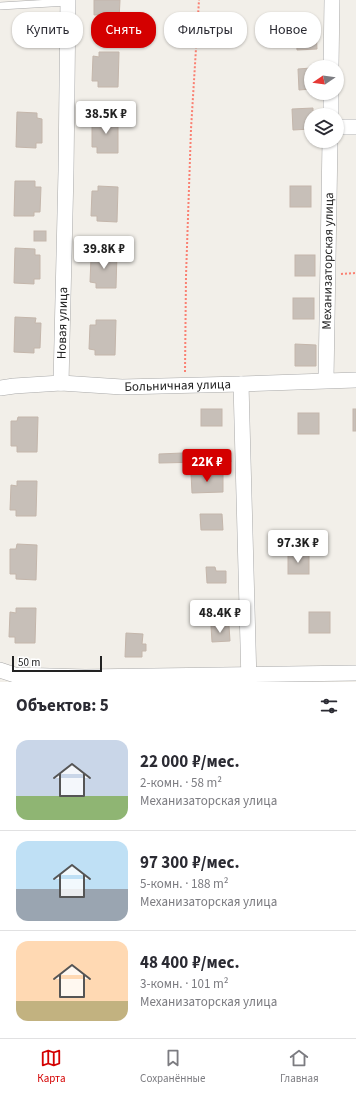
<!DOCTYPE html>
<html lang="ru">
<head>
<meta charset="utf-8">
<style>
  body { margin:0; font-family:"Source Sans 3",sans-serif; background:#f7f7f7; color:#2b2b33; height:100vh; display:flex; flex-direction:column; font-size:15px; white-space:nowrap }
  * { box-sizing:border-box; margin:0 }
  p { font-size:13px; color:#7c7c81 }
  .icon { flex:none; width:22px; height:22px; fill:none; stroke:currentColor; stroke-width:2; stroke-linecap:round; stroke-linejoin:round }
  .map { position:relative; height:682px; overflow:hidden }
  .drawer { display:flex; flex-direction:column; background:#fff; flex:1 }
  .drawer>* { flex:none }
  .guide { position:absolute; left:12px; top:12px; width:332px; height:36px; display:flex; gap:8px }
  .needle { width:26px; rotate:257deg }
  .controls { position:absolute; left:304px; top:60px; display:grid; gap:8px }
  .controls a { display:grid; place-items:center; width:40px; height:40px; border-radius:50%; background:#fff; box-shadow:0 1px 3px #0004; font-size:20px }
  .scale { position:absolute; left:12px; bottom:10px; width:90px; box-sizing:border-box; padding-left:4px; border:2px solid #222; border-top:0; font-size:11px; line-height:14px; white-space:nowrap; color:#222; -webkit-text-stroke:3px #fff; paint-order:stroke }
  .price { position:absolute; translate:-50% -34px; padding:0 9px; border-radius:4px; background:#fff; color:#222; font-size:13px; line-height:26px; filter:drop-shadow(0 1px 2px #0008) }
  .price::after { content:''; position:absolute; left:50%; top:24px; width:12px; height:9px; margin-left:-6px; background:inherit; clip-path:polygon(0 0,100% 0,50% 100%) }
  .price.active { background:#d40000; color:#fff }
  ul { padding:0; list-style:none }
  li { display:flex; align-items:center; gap:12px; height:100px; padding:0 16px }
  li+li { border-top:1px solid #e1e1e2 }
  li span { display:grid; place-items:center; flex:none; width:112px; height:80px; border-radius:12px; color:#555 }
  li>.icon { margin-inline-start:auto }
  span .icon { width:48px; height:48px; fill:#fffc; stroke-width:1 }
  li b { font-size:17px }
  h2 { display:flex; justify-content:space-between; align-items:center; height:48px; padding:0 16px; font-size:17px }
  .pill { padding:0 14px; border-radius:16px; background:#fff; box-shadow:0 1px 3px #0004; font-size:14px; line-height:36px }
  .pill.active { background:#d40000; color:#fff }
  .tabs { display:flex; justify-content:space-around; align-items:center; height:56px; border-top:1px solid #e1e1e2; background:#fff; font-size:11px; color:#7c7c81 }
  .tabs a { display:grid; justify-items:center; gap:2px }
  .tabs .active { color:#d40000 }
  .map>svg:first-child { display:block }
</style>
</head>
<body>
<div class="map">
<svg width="356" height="682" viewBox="0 0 356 682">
  <rect width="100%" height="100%" fill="#f2efe9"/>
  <g fill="#c7bfb8" stroke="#c4b6ab">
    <path d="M94,0H120L119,20H99V15H94Z"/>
    <path d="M316,28L317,49L297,50L296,29Z"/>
    <path d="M99,52H119L118,87H98V81H92L93,56L99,57Z"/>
    <path d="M311,68V89L299,90L298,69Z"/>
    <path d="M313,108V115H311V129L293,130L292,109Z"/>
    <path d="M17,112L37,113V118L42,119V143H36V148L16,147Z"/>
    <path d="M98,118H118V153H97V147H92V122L98,123Z"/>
    <path d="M15,181H35V187H41L40,212H34V216H14Z"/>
    <path d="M98,186L118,187L117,222L97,221V216H91L92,191H98Z"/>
    <rect x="290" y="186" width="21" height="21"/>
    <rect x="34" y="231" width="12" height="10"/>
    <path d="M15,248L35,249V255H40V279H34V284L14,283Z"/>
    <path d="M97,253H117L116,288H96V283L90,282L91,258H97Z"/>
    <rect x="295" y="255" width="20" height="21"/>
    <rect x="293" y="298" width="21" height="21"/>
    <path d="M15,317L36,318L35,323H41L40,348H34V353L14,352Z"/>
    <path d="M96,320H116L115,355H95V350L89,349L90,325H96Z"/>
    <path d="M295,344L316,345V366H295Z"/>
    <rect x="201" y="409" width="21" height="17"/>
    <rect x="353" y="409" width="3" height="22"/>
    <rect x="298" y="413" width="21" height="21"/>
    <path d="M18,417H38L37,452H17V446H11V421H17Z"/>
    <path d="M230,451L231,462L207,463V452Z"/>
    <path d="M206,452V462L159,463V454Z"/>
    <path d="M191,473H223V492L192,493Z"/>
    <path d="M17,481H37L36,516H16V510H10L11,485L17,486Z"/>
    <path d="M200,514H222L223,530H201Z"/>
    <path d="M17,544L37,545L36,580L16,579V574H10V549H16Z"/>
    <rect x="288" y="553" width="21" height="21"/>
    <path d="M206,567H215L216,571H226V583H207Z"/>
    <path d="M16,608H36L35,643H15V637H9L10,612L16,613Z"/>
    <rect x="309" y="612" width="21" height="21"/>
    <path d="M211,626H229L230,641L212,642Z"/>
    <path d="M126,633L143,634L142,644H146V651H142V657H125Z"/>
  </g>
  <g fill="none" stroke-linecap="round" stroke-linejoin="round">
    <g stroke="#a9a9a9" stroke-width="8">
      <path id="lane" d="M0,6L68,2"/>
    </g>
    <g stroke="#a9a9a9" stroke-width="16">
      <g id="street">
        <path d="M331,67L332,0"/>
        <path d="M331,115V93"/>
        <path d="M337,127H356"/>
        <path id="s1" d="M326,380L330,141"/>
        <path id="s2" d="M61,383L66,171L68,0"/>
        <path d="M241,384L249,682"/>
        <path id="s3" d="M0,388L14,386L61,383L122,387L241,384L356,380"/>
        <path d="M0,670L15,675L85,677L356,673"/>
      </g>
    </g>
    <g stroke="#fa8072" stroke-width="2" stroke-dasharray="2 2" stroke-linecap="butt">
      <path d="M341,274L356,273"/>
      <path d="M185,372L186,276L191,129L199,0"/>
    </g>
    <use href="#lane" stroke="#fff" stroke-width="7"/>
    <use href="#street" stroke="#fff" stroke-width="15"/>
  </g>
  <g text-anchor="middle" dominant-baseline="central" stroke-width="3.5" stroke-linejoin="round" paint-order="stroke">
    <g font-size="13" fill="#222" stroke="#fff">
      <text stroke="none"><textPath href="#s1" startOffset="119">Механизаторская улица</textPath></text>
      <text stroke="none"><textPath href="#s2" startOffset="60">Новая улица</textPath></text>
      <text stroke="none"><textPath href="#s3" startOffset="178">Больничная улица</textPath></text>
    </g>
  </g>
</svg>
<div class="controls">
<a><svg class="needle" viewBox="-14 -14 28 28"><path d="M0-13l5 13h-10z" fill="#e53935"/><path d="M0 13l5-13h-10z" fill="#7c7c81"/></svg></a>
<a><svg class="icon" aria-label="layers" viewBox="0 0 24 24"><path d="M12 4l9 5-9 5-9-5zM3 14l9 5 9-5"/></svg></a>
</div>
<div class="scale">50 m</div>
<b class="price" style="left:106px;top:135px">38.5K ₽</b>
<b class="price" style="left:104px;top:270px">39.8K ₽</b>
<b class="price active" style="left:207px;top:483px">22K ₽</b>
<b class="price" style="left:298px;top:564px">97.3K ₽</b>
<b class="price" style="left:220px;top:634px">48.4K ₽</b>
<div class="guide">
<a class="pill">Купить</a>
<a class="pill active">Снять</a>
<a class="pill">Фильтры</a>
<a class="pill">Новое</a>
</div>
</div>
<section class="drawer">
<h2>Объектов: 5<svg class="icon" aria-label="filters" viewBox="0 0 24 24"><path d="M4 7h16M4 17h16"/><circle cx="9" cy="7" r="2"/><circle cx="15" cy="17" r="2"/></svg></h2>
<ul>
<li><span style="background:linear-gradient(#c9d6e8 70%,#8fb573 0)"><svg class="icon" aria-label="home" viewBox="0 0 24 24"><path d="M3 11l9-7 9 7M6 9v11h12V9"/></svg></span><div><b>22 000 ₽/мес.</b><p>2-комн. · 58 m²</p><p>Механизаторская улица</p></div></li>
<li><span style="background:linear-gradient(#bfe0f5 60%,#9aa5b1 0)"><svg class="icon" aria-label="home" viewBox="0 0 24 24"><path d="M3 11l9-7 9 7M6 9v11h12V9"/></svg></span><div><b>97 300 ₽/мес.</b><p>5-комн. · 188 m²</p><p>Механизаторская улица</p></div></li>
<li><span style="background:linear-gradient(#ffd9b3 75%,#c2b280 0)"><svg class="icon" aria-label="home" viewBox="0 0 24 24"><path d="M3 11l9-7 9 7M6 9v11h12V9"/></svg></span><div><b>48 400 ₽/мес.</b><p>3-комн. · 101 m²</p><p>Механизаторская улица</p></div></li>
</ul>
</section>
<nav class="tabs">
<a class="active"><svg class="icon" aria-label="map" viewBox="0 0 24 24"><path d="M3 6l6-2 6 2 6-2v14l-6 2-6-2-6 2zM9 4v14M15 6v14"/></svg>Карта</a>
<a><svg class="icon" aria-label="saved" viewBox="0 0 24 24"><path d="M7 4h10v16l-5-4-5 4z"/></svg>Сохранённые</a>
<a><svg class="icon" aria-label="home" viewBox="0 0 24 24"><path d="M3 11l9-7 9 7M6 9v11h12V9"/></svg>Главная</a>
</nav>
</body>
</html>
